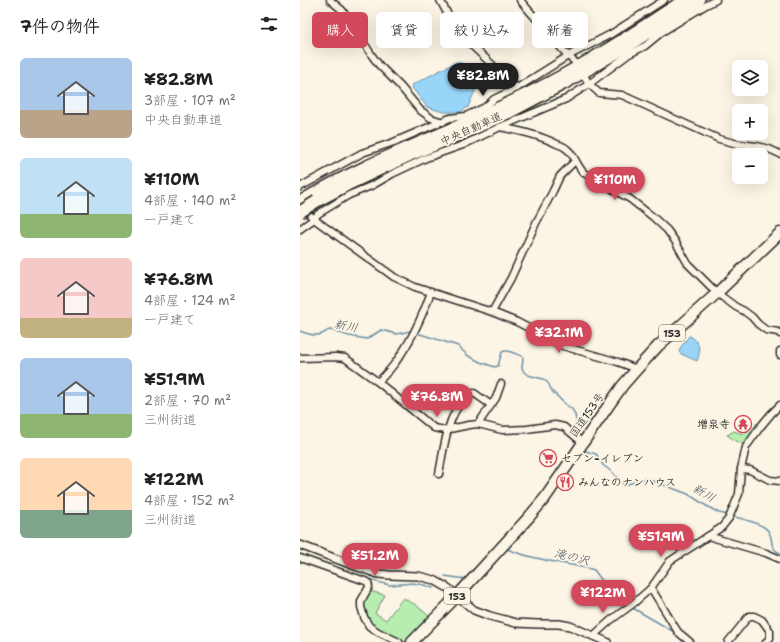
<!DOCTYPE html>
<html lang="ja">
<head>
<meta charset="utf-8">
<style>
  body { margin:0; font-family:"Shantell Sans","Klee One",sans-serif; background:#f2f2f2; color:#202124; height:100vh; display:flex; flex-direction:column; font-size:15px; white-space:nowrap }
  * { box-sizing:border-box; margin:0 }
  p { font-size:13px; color:#757577 }
  .icon { flex:none; width:22px; height:22px; fill:none; stroke:currentColor; stroke-width:2; stroke-linecap:round; stroke-linejoin:round }
  .map { position:relative; flex:1; overflow:hidden }
  .sheet { display:flex; flex-direction:column; background:#fff; width:300px }
  .sheet>* { flex:none }
  .guide { position:absolute; left:12px; top:12px; width:380px; height:36px; display:flex; gap:8px }
  .tools { position:absolute; left:432px; top:60px; display:grid; gap:8px }
  .tools a { display:grid; place-items:center; width:36px; height:36px; border-radius:6px; background:#fff; box-shadow:0 4px 16px #0002; font-size:20px }
  .price { position:absolute; translate:-50% -34px; padding:0 9px; border-radius:14px; background:#d1495b; color:#fff; font-size:13px; line-height:26px; filter:drop-shadow(0 1px 2px #0008) }
  .price::after { content:''; position:absolute; left:50%; top:24px; width:12px; height:9px; margin-left:-6px; background:inherit; clip-path:polygon(0 0,100% 0,50% 100%) }
  .price.on { background:#222; color:#fff }
  ul { padding:0; list-style:none }
  li { display:flex; align-items:center; gap:12px; height:100px; padding:0 20px }
  li span { display:grid; place-items:center; flex:none; width:112px; height:80px; border-radius:6px; color:#555 }
  li>.icon { margin-inline-start:auto }
  span .icon { width:48px; height:48px; fill:#fffc; stroke-width:1 }
  li b { font-size:17px }
  h2 { display:flex; justify-content:space-between; align-items:center; height:48px; padding:0 20px; font-size:17px }
  .pill { padding:0 14px; border-radius:6px; background:#fff; box-shadow:0 4px 16px #0002; font-size:14px; line-height:36px }
  .pill.on { background:#d1495b; color:#fff }
  main { display:flex; flex:1; min-height:0 }
  .map>svg:first-child { display:block }
</style>
</head>
<body>
<main>
<section class="sheet">
<h2>7件の物件<svg class="icon" aria-label="filters" viewBox="0 0 24 24"><path d="M4 7h16M4 17h16"/><circle cx="9" cy="7" r="2"/><circle cx="15" cy="17" r="2"/></svg></h2>
<ul>
<li><span style="background:linear-gradient(#a9c7e8 65%,#b9a48a 0)"><svg class="icon" aria-label="home" viewBox="0 0 24 24"><path d="M3 11l9-7 9 7M6 9v11h12V9"/></svg></span><div><b>¥82.8M</b><p>3部屋 · 107 m²</p><p>中央自動車道</p></div></li>
<li><span style="background:linear-gradient(#bfe0f5 70%,#8fb573 0)"><svg class="icon" aria-label="home" viewBox="0 0 24 24"><path d="M3 11l9-7 9 7M6 9v11h12V9"/></svg></span><div><b>¥110M</b><p>4部屋 · 140 m²</p><p>一戸建て</p></div></li>
<li><span style="background:linear-gradient(#f6c9c9 75%,#c2b280 0)"><svg class="icon" aria-label="home" viewBox="0 0 24 24"><path d="M3 11l9-7 9 7M6 9v11h12V9"/></svg></span><div><b>¥76.8M</b><p>4部屋 · 124 m²</p><p>一戸建て</p></div></li>
<li><span style="background:linear-gradient(#a9c7e8 70%,#8fb573 0)"><svg class="icon" aria-label="home" viewBox="0 0 24 24"><path d="M3 11l9-7 9 7M6 9v11h12V9"/></svg></span><div><b>¥51.9M</b><p>2部屋 · 70 m²</p><p>三州街道</p></div></li>
<li><span style="background:linear-gradient(#ffd9b3 65%,#7fa58c 0)"><svg class="icon" aria-label="home" viewBox="0 0 24 24"><path d="M3 11l9-7 9 7M6 9v11h12V9"/></svg></span><div><b>¥122M</b><p>4部屋 · 152 m²</p><p>三州街道</p></div></li>
</ul>
</section>
<div class="map">
<svg width="480" height="642" viewBox="0 0 480 642">
  <rect width="100%" height="100%" fill="#fcf5e5"/>
  <filter id="ink" filterUnits="userSpaceOnUse"><feTurbulence type="fractalNoise" baseFrequency=".025" numOctaves="2"/><feDisplacementMap in="SourceGraphic" scale="8" xChannelSelector="R" yChannelSelector="G"/><feConvolveMatrix kernelMatrix="1 2 1 2 8 2 1 2 1" color-interpolation-filters="sRGB"/></filter>
  <g filter="url(#ink)">
    <g fill="#b7eeb0" stroke="#718c6e">
      <path d="M457,423L459,425L445,445L434,440L427,435L434,431L443,434L446,432H450Z"/>
      <path d="M69,591L85,595L75,613L86,620L103,598L116,605L130,617L107,642L100,641L71,625L62,606Z"/>
    </g>
    <g fill="#99d4f9" stroke="#6d90a7">
      <path d="M156,62H160L176,81V86L174,93L168,107L160,112H143L127,107L113,89L112,85Z"/>
      <path d="M389,336H390C400,341 401,352 397,361L381,354L379,352L380,348Z"/>
    </g>
    <g fill="none" stroke-linecap="round" stroke-linejoin="round">
      <g stroke="#6d90a7" stroke-width="1.5">
        <path d="M0,331C7,334 15,337 22,334C26,332 27,330 31,330L49,336L67,339L81,330L97,334L110,331"/>
        <path d="M117,333L158,346L167,355L180,362L195,367L198,366L202,352L205,351H208L222,356L223,358L222,368L224,372L228,375L243,379L248,383L252,391L265,404L272,409L275,415L278,430L277,433"/>
        <path d="M282,450L296,454L303,465L312,472L324,485L328,484L344,479L353,481L388,494L405,505L419,513L429,515"/>
        <path d="M432,516C442,519 463,523 469,532C474,541 468,547 480,553"/>
        <path d="M205,548C229,559 265,563 291,569L294,570L319,603L328,606"/>
        <path d="M0,554L77,582L90,585L113,583L124,585L133,588"/>
        <path d="M145,576L165,579L188,554"/>
        <path d="M331,607L376,633"/>
      </g>
      <g stroke="#2b2b2b" stroke-width="9">
        <g id="minor">
          <path d="M30,0L42,10L73,57L79,65L100,86L120,110L131,118L143,122"/>
          <path d="M140,0L154,26L166,40L217,88"/>
          <path d="M220,0L268,56L275,62"/>
          <path d="M285,77L289,84L299,93L322,95L419,139L438,144L457,146L469,149L480,154"/>
          <path d="M200,127C220,131 239,135 257,144C261,145 265,147 268,150C275,156 277,166 284,173L330,199L353,217L367,230L375,241L388,264L417,293L436,307L444,311L452,317L458,324L466,330L478,332L480,334"/>
          <path d="M0,187L62,153L94,142L150,118L166,116L185,107L194,99L217,88L268,56L311,34L364,0"/>
          <path d="M3,208L14,219L94,277L115,287L192,312L217,322L263,346L318,362L337,369"/>
          <path d="M0,229L14,219L18,214L49,195L73,185L92,174L126,158L163,145L200,127L266,99L289,84L329,54L345,46L362,32L406,5L416,0"/>
          <path d="M192,312L211,278L236,223L253,191L260,176L275,161"/>
          <path d="M480,351V355"/>
          <path d="M0,358L36,357L45,358L78,382L134,428L145,430L169,425L178,424L202,430L227,429L255,425L264,427L283,443"/>
          <path d="M78,382C84,376 90,370 95,363C111,342 122,317 131,292"/>
          <path d="M178,424L196,398L201,384"/>
          <path d="M441,469L450,470L470,480L480,481"/>
          <path d="M139,474C144,449 147,405 174,393L191,405"/>
          <path d="M408,536L466,553L480,559"/>
          <path d="M0,558L68,582L69,587L61,601V607L64,617L69,626L78,632L99,642"/>
          <path d="M351,588L378,632L390,642"/>
          <path d="M293,636L311,620L334,603L351,588L370,561L422,527L429,518L439,494L441,469L446,447L461,426L471,414L480,405"/>
          <path d="M428,642L449,616H454L462,620L470,631V638L466,642"/>
        </g>
      </g>
      <g stroke="#2b2b2b" stroke-width="10">
        <path id="tertiary" d="M0,545L47,563L78,574L89,575L118,576L134,580L148,588L174,610L190,616L216,623L238,624H259L270,626L307,642"/>
      </g>
      <g stroke="#2b2b2b" stroke-width="13">
        <path id="trunk" d="M112,642L157,596L229,517L245,498L311,402L323,385L337,369L358,346L417,293L480,233"/>
      </g>
      <g stroke="#2b2b2b" stroke-width="14">
        <g id="motorway">
          <path d="M17,201L51,183L110,155L164,133L212,111L265,83L326,47L399,0"/>
          <path d="M0,202C61,164 128,141 192,111C224,96 256,80 286,62C320,43 352,21 384,0"/>
        </g>
      </g>
      <use href="#minor" stroke="#fcf5e5" stroke-width="6"/>
      <use href="#tertiary" stroke="#fcf5e5" stroke-width="7"/>
      <use href="#trunk" stroke="#fcf5e5" stroke-width="10"/>
      <use href="#motorway" stroke="#fcf5e5" stroke-width="11"/>
      <g stroke="#2b2b2b" stroke-width="14" stroke-linecap="butt">
        <path id="motorway-bridge" d="M0,212L17,201"/>
      </g>
      <use href="#motorway-bridge" stroke="#fcf5e5" stroke-width="11"/>
    </g>
  </g>
  <defs>
    <g id="temple-ring" transform="scale(0.9)"><circle r="9.5" fill="#fcf5e5" stroke="#d1495b" stroke-width="1.5"/><path d="M0-6L5-2H3V0L6.5 2.5H4V6H1.5V3h-3V6H-4V2.5H-6.5L-3 0V-2H-5Z" fill="#d1495b"/></g>
    <g id="supermarket-ring" transform="scale(0.9)"><circle r="9.5" fill="#fcf5e5" stroke="#d1495b" stroke-width="1.5"/><path d="M-6-5.5h2.5l.6 2H6L4.5 2H-2.5L-4.4-4H-6ZM-1.5 3.2a1.3 1.3 0 1 0 .1 0ZM3 3.2a1.3 1.3 0 1 0 .1 0Z" fill="#d1495b"/></g>
    <g id="restaurant-ring" transform="scale(0.9)"><circle r="9.5" fill="#fcf5e5" stroke="#d1495b" stroke-width="1.5"/><path d="M-5-6h1v4h1v-4h1v4h1v-4h1v5L-1.5 .5V6h-2V.5L-5-1ZM5-6V6H3V1.5H1.5Q1.5-4 5-6Z" fill="#d1495b"/></g>
  </defs>
  <g fill-rule="evenodd">
    <use href="#temple-ring" x="443" y="424"/>
    <use href="#supermarket-ring" x="248" y="458"/>
    <use href="#restaurant-ring" x="265" y="482"/>
  </g>
  <g text-anchor="middle" dominant-baseline="central" stroke-width="3.5" stroke-linejoin="round" paint-order="stroke">
    <g fill="#fcf5e5" stroke="#6a6863" stroke-width="1">
      <rect x="359" y="325" width="26" height="16" rx="3"/>
      <rect x="144" y="588" width="26" height="16" rx="3"/>
    </g>
    <g font-size="10" font-weight="bold" fill="#2b2b2b">
      <text x="372" y="333">153</text>
      <text x="157" y="596">153</text>
    </g>
    <g font-size="11" fill="#2b2b2b" stroke="#fcf5e5">
      <text transform="translate(171 129) rotate(-24)">中央自動車道</text>
      <text transform="translate(287 415) rotate(-55)">国道153号</text>
    </g>
    <g font-size="11" font-weight="bold" fill="#2b2b2b" stroke="#fcf5e5" text-anchor="start">
      <text x="430" y="424" text-anchor="end">増泉寺</text>
      <text x="261" y="458">セブン-イレブン</text>
      <text x="278" y="482">みんなのナンハウス</text>
    </g>
    <g font-size="12" font-style="italic" fill="#46555e" stroke="#fcf5e5">
      <text transform="translate(46 326) rotate(10)">新川</text>
      <text transform="translate(404 493) rotate(30)">新川</text>
      <text transform="translate(272 557) rotate(14)">滝の沢</text>
    </g>
  </g>
</svg>
<div class="tools">
<a><svg class="icon" aria-label="layers" viewBox="0 0 24 24"><path d="M12 4l9 5-9 5-9-5zM3 14l9 5 9-5"/></svg></a>
<a>+</a>
<a>−</a>
</div>
<b class="price on" style="left:183px;top:97px">¥82.8M</b>
<b class="price" style="left:315px;top:201px">¥110M</b>
<b class="price" style="left:259px;top:354px">¥32.1M</b>
<b class="price" style="left:137px;top:418px">¥76.8M</b>
<b class="price" style="left:361px;top:558px">¥51.9M</b>
<b class="price" style="left:75px;top:577px">¥51.2M</b>
<b class="price" style="left:303px;top:614px">¥122M</b>
<div class="guide">
<a class="pill on">購入</a>
<a class="pill">賃貸</a>
<a class="pill">絞り込み</a>
<a class="pill">新着</a>
</div>
</div>
</main>
</body>
</html>
